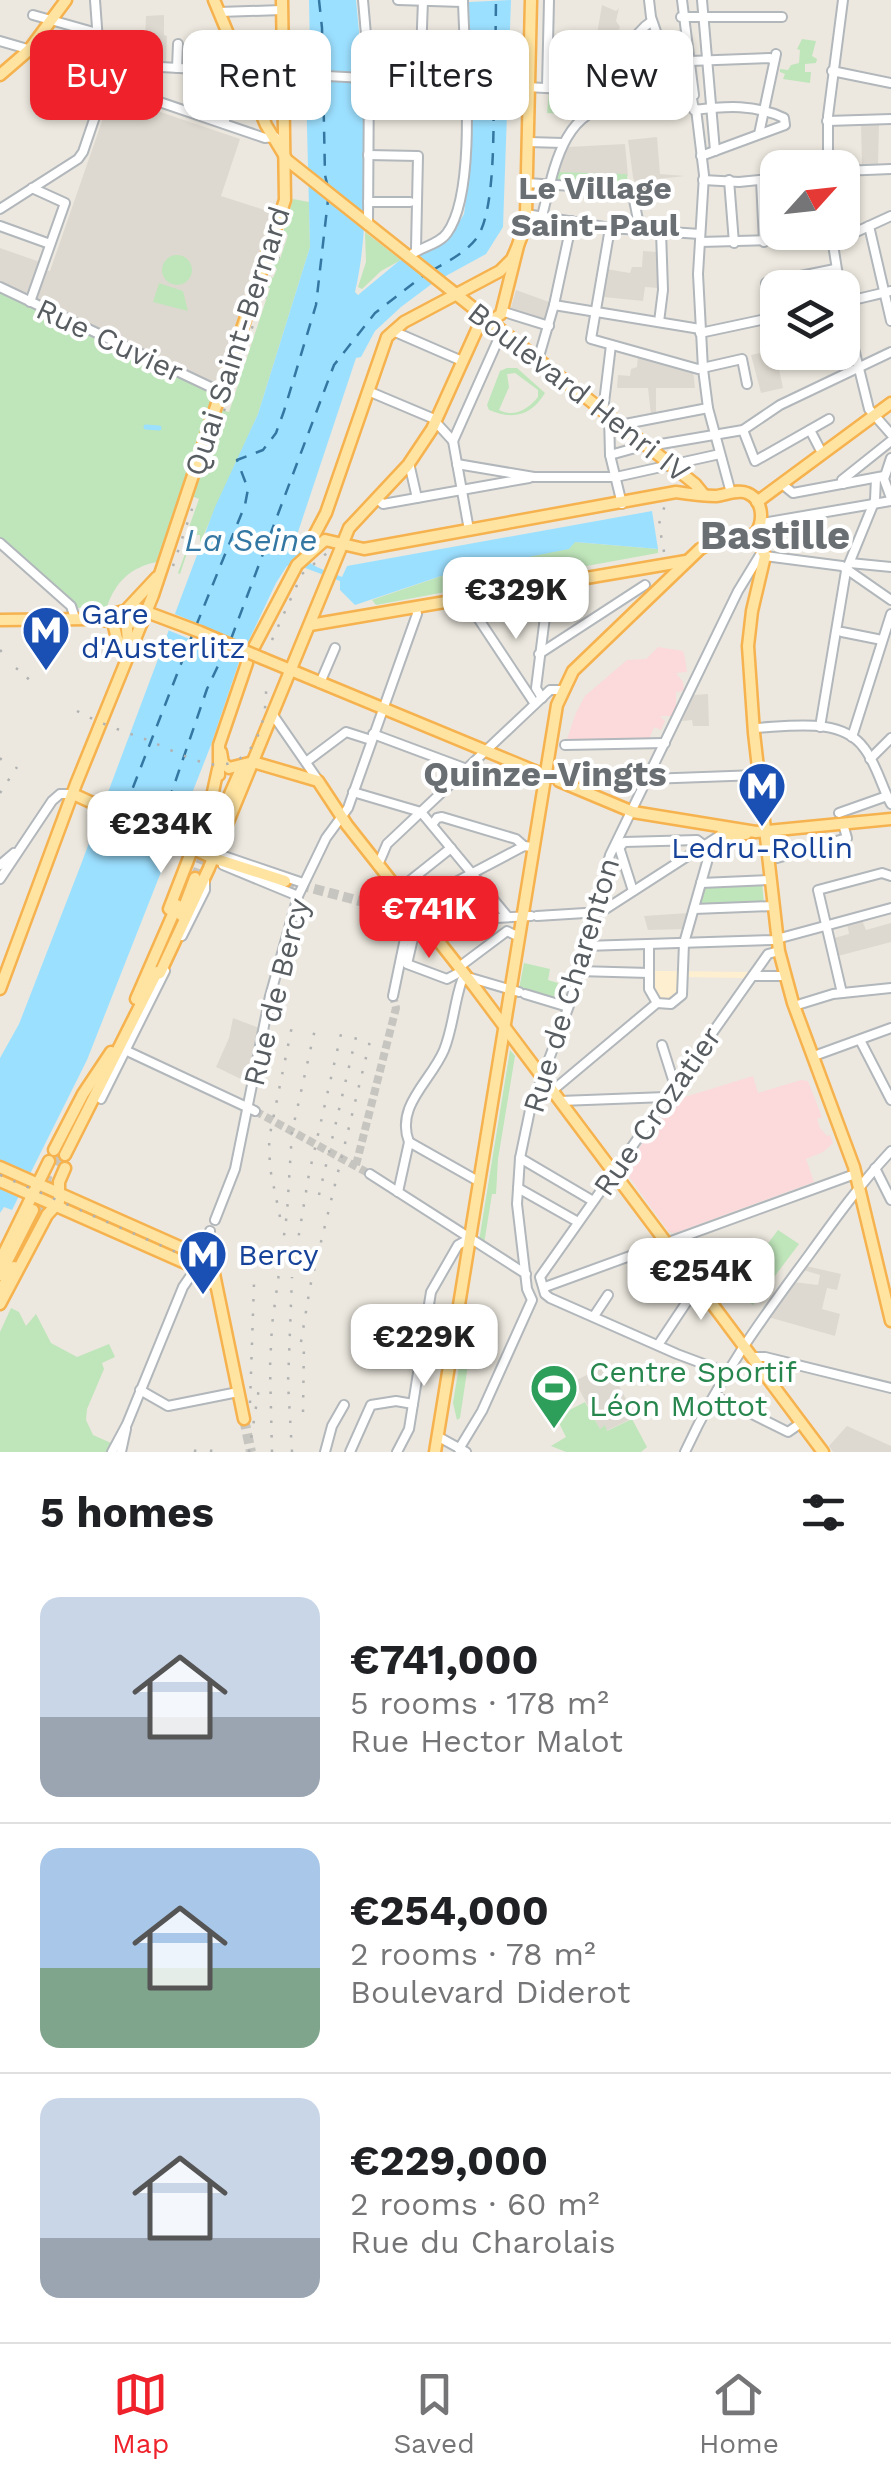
<!DOCTYPE html>
<html lang="en">
<head>
<meta charset="utf-8">
<style>
  body { margin:0; font-family:"Work Sans",sans-serif; background:#f6f6f6; color:#202124; height:100vh; display:flex; flex-direction:column; font-size:38px; white-space:nowrap }
  * { box-sizing:border-box; margin:0 }
  p { font-size:32px; color:#757577 }
  .icon { flex:none; width:55px; height:55px; fill:none; stroke:currentColor; stroke-width:2; stroke-linecap:round; stroke-linejoin:round }
  .map { position:relative; height:1452px; overflow:hidden }
  .details { display:flex; flex-direction:column; background:#fff; flex:1 }
  .details>* { flex:none }
  .top-card { position:absolute; left:30px; top:30px; width:832px; height:90px; display:flex; gap:20px }
  .needle { width:65px; rotate:63deg }
  .tools { position:absolute; left:760px; top:150px; display:grid; gap:20px }
  .tools a { display:grid; place-items:center; width:100px; height:100px; border-radius:20px; background:#fff; box-shadow:0 2px 8px #0004; font-size:50px }
  .price { position:absolute; translate:-50% -85px; padding:0 22px; border-radius:20px; background:#fff; color:#222; font-size:32px; line-height:65px; filter:drop-shadow(0 2px 5px #0008) }
  .price::after { content:''; position:absolute; left:50%; top:60px; width:30px; height:22px; margin-left:-15px; background:inherit; clip-path:polygon(0 0,100% 0,50% 100%) }
  .price.on { background:#ef222c; color:#fff }
  ul { padding:0; list-style:none }
  li { display:flex; align-items:center; gap:30px; height:250px; padding:0 40px }
  li+li { border-top:2px solid #e0e0e0 }
  li span { display:grid; place-items:center; flex:none; width:280px; height:200px; border-radius:20px; color:#555 }
  li>.icon { margin-inline-start:auto }
  span .icon { width:120px; height:120px; fill:#fffc; stroke-width:1 }
  li b { font-size:42px }
  h2 { display:flex; justify-content:space-between; align-items:center; height:120px; padding:0 40px; font-size:42px }
  .tag { padding:0 35px; border-radius:20px; background:#fff; box-shadow:0 2px 8px #0004; font-size:35px; line-height:90px }
  .tag.on { background:#ef222c; color:#fff }
  .tabs { display:flex; justify-content:space-around; align-items:center; height:140px; border-top:2px solid #e0e0e0; background:#fff; font-size:28px; color:#757577 }
  .tabs a { display:grid; justify-items:center; gap:5px }
  .tabs .on { color:#ef222c }
  .map>svg:first-child { display:block }
</style>
</head>
<body>
<div class="map">
<svg width="891" height="1452" viewBox="0 0 891 1452">
  <rect width="100%" height="100%" fill="#ece8df"/>
  <path fill="#ffefd1" d="M582,970L750,972L744,978L682,977L681,991L674,1001L660,1002L654,996L651,977L580,976Z"/>
  <g fill="#ded9d0">
    <path d="M602,5L616,11L619,8L616,21L620,27L614,40L628,45L623,59L577,47L578,31L597,34Z"/>
    <path d="M164,15V35L167,36L166,64L144,63L146,16Z"/>
    <path d="M116,97L240,139L221,196L274,213L214,386L34,301L45,270L50,271L109,101Z"/>
    <path d="M861,123H879L878,166L862,167Z"/>
    <path d="M657,137L660,174L685,176L657,179L653,186L658,194L639,195L633,177L628,140Z"/>
    <path d="M625,144L628,176L558,172L567,147Z"/>
    <path d="M0,248L40,262L29,295L0,283Z"/>
    <path d="M643,251L657,252L658,288L645,287L643,301L603,297L606,269L630,273L632,267H642Z"/>
    <path d="M516,290L552,303L547,322L510,311Z"/>
    <path d="M775,350L783,388L761,393L751,355Z"/>
    <path d="M638,356L693,370L695,388H656V414L651,415L648,388H617L618,375L630,376L631,369L637,367Z"/>
    <path d="M708,694L709,726H693L692,720L682,721L693,695Z"/>
    <path d="M688,913L685,929L648,930L644,916Z"/>
    <path d="M862,920L866,930L891,923V942L838,956L834,938L849,934L847,924Z"/>
    <path d="M233,1018L259,1028L247,1082L216,1067L229,1038Z"/>
    <path d="M806,1266L841,1274L837,1290L827,1288L822,1309L840,1314L835,1336L768,1317L794,1282L818,1285L820,1275L803,1270Z"/>
    <path d="M608,1364L635,1417L602,1433L575,1381Z"/>
    <path d="M847,1426L891,1446V1452H833L829,1446Z"/>
  </g>
  <g fill="#fcd9da">
    <path d="M658,647L683,651L685,658L687,672L676,673L683,682L684,691L676,692V716H660L665,721L661,730L654,727L649,739L566,742L576,713L585,696L627,660L646,659Z"/>
    <path d="M753,1076L758,1093L801,1080L808,1081L822,1117L817,1119L820,1128L827,1136L830,1135L833,1143L823,1152L806,1159L814,1182L675,1233L669,1232L624,1170L672,1101Z"/>
  </g>
  <g fill="#bfe5ba" fill-rule="evenodd">
    <path d="M802,39L816,41L812,56L817,59L816,63L805,64V72H811L810,83L783,79L785,74L780,72V69L788,70L791,65L799,63L800,50L797,49Z"/>
    <path d="M572,47L602,53L594,83L578,82L576,67L572,68L571,82L552,79V67H572Z"/>
    <path d="M549,92H575V99H582V108L575,109L579,118L575,121L568,114L547,113Z"/>
    <path d="M558,172L627,174L628,190L555,183Z"/>
    <path d="M293,199L309,202L310,247L258,414L200,543V535H193L180,574L178,573L193,532L188,530L199,499L192,496L221,410L229,412L270,288L265,286L268,276L273,278L277,269L270,266L273,257L280,259L288,235L283,233Z"/>
    <path d="M365,232L401,260L381,271L362,289L358,287L366,262Z"/>
    <circle cx="177" cy="270" r="15"/>
    <path d="M159,283L183,291L188,311L153,302Z"/>
    <path d="M0,291L214,392L157,562C131,567 115,582 107,607L76,608L0,540Z"/>
    <path d="M507,368H517L545,393C531,416 513,420 489,410L487,405L500,371ZM515,373L538,390V397C528,409 515,418 499,410L509,387L507,374Z"/>
    <path d="M575,542L658,549V553L504,581L505,586L481,590L483,585L376,605L372,600L453,572Z"/>
    <path d="M762,883L764,903H699L706,886Z"/>
    <path d="M524,963L550,969L548,980L558,983L553,1000L528,989H519Z"/>
    <path d="M510,1050L515,1056L498,1159L496,1194H492L484,1244L479,1241Z"/>
    <path d="M778,1230L799,1244L753,1305L735,1293V1288Z"/>
    <path d="M11,1308L19,1312L26,1326L36,1314L51,1343L77,1357L109,1344L115,1357L102,1363L104,1369L87,1409L86,1420L93,1435L111,1443L107,1452H0V1332Z"/>
    <path d="M466,1323L474,1325L460,1418L457,1420L453,1403Z"/>
    <path d="M585,1402L600,1429L605,1425L607,1431L632,1419L647,1447L641,1452H566L551,1446L566,1437L556,1417Z"/>
  </g>
  <path fill="#9ce0ff" d="M309,0H356L361,52L366,56C361,134 373,215 355,292L358,295L399,261L447,242L464,214L471,158L469,2L511,0L503,227L486,254L433,283L401,307L375,331L361,357L356,358L298,532C294,563 318,567 342,577L347,566L652,511L658,549L575,542L569,549L453,572L355,605L340,590V581L297,565L287,566L276,583L240,659L211,745L87,1060L12,1210L4,1207L0,1213V1058L19,1024L80,867L215,507L258,414L310,247L306,87L310,50Z"/>
  <g fill="#ece8df">
    <path d="M170,612L252,646L245,662L163,628Z"/>
    <path d="M100,795L181,832L175,850L93,813Z"/>
  </g>
  <g fill="none" stroke-linecap="round" stroke-linejoin="round">
    <path stroke="#9ce0ff" stroke-width="5" d="M146,427L159,428"/>
    <g stroke="#3377a2" stroke-width="2.5" stroke-dasharray="12 10" stroke-linecap="butt">
      <path d="M319,0L322,28L325,175L328,188"/>
      <path d="M495,82L496,0"/>
      <path d="M431,271C447,262 465,253 476,239C496,213 493,125 494,90"/>
      <path d="M196,626L245,505L248,489L237,460L263,450L276,433L284,411L316,305L328,200"/>
      <path d="M193,633L132,790L138,806L154,811L162,809L169,800L207,689L227,647"/>
      <path d="M231,639L334,365L375,313L424,275"/>
    </g>
    <g stroke="#c7c5c0" stroke-width="8" stroke-dasharray="8 4" stroke-linecap="butt">
      <path d="M255,1111L370,1174"/>
      <path d="M356,1165L396,1008L393,996"/>
    </g>
    <g stroke="#c7c5c0" stroke-width="10" stroke-dasharray="10 5" stroke-linecap="butt">
      <path d="M195,878L209,841"/>
      <path d="M285,881L405,913"/>
      <path d="M54,1164L60,1153"/>
      <path d="M35,1206L48,1175"/>
      <path d="M40,1213L53,1181"/>
      <path d="M244,1419L251,1452"/>
    </g>
    <g stroke="#b2b7bb" stroke-width="12">
      <g id="minor">
        <path d="M363,0L369,69L368,225"/>
        <path d="M398,0L463,2"/>
        <path d="M649,0L651,17L678,95"/>
        <path d="M682,0L694,95"/>
        <path d="M702,0L715,151"/>
        <path d="M219,12L282,10"/>
        <path d="M33,15L97,33"/>
        <path d="M681,17H782"/>
        <path d="M0,41L86,66L106,64L674,95L691,93L694,110C726,106 755,104 784,118L785,125L701,156"/>
        <path d="M368,48L421,49"/>
        <path d="M690,61L770,58L774,61"/>
        <path d="M86,66L101,82L265,138L275,137"/>
        <path d="M177,68L178,44"/>
        <path d="M224,71L225,124"/>
        <path d="M832,71L891,83"/>
        <path d="M420,82L423,0"/>
        <path d="M547,87L549,0"/>
        <path d="M696,109L704,175L698,274L703,369L708,408L731,493"/>
        <path d="M827,121L891,119"/>
        <path d="M759,134L776,54"/>
        <path d="M528,142L563,143"/>
        <path d="M368,155L418,156L416,249"/>
        <path d="M828,168V116L843,0"/>
        <path d="M842,171L891,169"/>
        <path d="M703,180L739,182L778,178"/>
        <path d="M729,180L734,243"/>
        <path d="M761,180L764,242"/>
        <path d="M527,183L632,190L640,230"/>
        <path d="M368,202H410"/>
        <path d="M0,209L78,159L83,152L102,96L95,0"/>
        <path d="M526,214L610,228L700,234"/>
        <path d="M542,216C553,175 561,108 616,106C618,77 625,38 652,21"/>
        <path d="M0,226L50,244"/>
        <path d="M869,226L891,321"/>
        <path d="M610,228L591,339L698,369L742,359L747,384"/>
        <path d="M831,232L840,288"/>
        <path d="M700,242L843,238L891,216"/>
        <path d="M408,257C419,247 439,245 447,233C478,191 464,54 463,0"/>
        <path d="M0,287L221,392"/>
        <path d="M842,300L869,409L891,434"/>
        <path d="M853,300L891,291"/>
        <path d="M30,302L65,203L32,188"/>
        <path d="M554,305L700,329"/>
        <path d="M501,311L549,326"/>
        <path d="M659,322L663,290L661,231"/>
        <path d="M393,331L462,361"/>
        <path d="M700,333L761,320"/>
        <path d="M778,344L766,283L835,269"/>
        <path d="M783,352H785"/>
        <path d="M538,360L554,305L572,221"/>
        <path d="M368,391L432,418L453,441"/>
        <path d="M603,411L611,345"/>
        <path d="M609,415L610,455L622,504"/>
        <path d="M620,425L708,408"/>
        <path d="M743,430L755,461L829,419"/>
        <path d="M810,430L822,453"/>
        <path d="M453,441L502,331"/>
        <path d="M453,441L469,530"/>
        <path d="M652,450L661,444L743,430L780,405L891,352"/>
        <path d="M610,455L646,445"/>
        <path d="M891,458L884,479L891,498"/>
        <path d="M409,463L417,498"/>
        <path d="M457,464L534,477H616L720,454"/>
        <path d="M782,484L793,493L884,476"/>
        <path d="M843,484L842,480L891,441"/>
        <path d="M377,499L383,504L529,478"/>
        <path d="M762,523L891,501"/>
        <path d="M0,543L71,606L75,618"/>
        <path d="M765,556L842,566L891,600"/>
        <path d="M850,563L891,567"/>
        <path d="M466,600L535,704"/>
        <path d="M842,632L882,640"/>
        <path d="M539,654L645,585"/>
        <path d="M320,683L335,648"/>
        <path d="M542,698L536,688L549,585"/>
        <path d="M273,715L320,783"/>
        <path d="M820,727L846,571L875,500L876,478"/>
        <path d="M753,728C787,727 841,716 864,748C876,763 882,787 891,804"/>
        <path d="M373,734L467,769"/>
        <path d="M852,737L891,614"/>
        <path d="M565,745L665,743"/>
        <path d="M870,759L891,738"/>
        <path d="M306,762L346,732L371,740"/>
        <path d="M648,779L758,775"/>
        <path d="M353,792L421,812L508,917"/>
        <path d="M839,813L887,796"/>
        <path d="M432,825L437,818L442,817L516,839L524,846"/>
        <path d="M619,847L633,891"/>
        <path d="M620,847L624,842L697,840L705,846"/>
        <path d="M215,853L303,883"/>
        <path d="M777,858L847,838L843,824"/>
        <path d="M0,865L14,853"/>
        <path d="M223,865L298,896"/>
        <path d="M378,865L387,844L550,690H562"/>
        <path d="M0,879L52,801L60,794H73"/>
        <path d="M701,883L770,880"/>
        <path d="M402,887L451,848"/>
        <path d="M408,896L416,903L524,846L532,847"/>
        <path d="M694,909L773,906"/>
        <path d="M537,916L601,912L722,834"/>
        <path d="M418,917L407,964L447,979L462,971"/>
        <path d="M424,922L531,916"/>
        <path d="M182,936L205,890V876"/>
        <path d="M649,945V989L657,1003L671,1004L682,995L684,943L709,855L705,846"/>
        <path d="M585,946L773,940L891,908"/>
        <path d="M459,967L507,931L517,936"/>
        <path d="M578,971L649,973"/>
        <path d="M753,976H785"/>
        <path d="M842,993L818,890L882,873L891,876"/>
        <path d="M525,994L568,1007"/>
        <path d="M393,996L404,943L415,920"/>
        <path d="M794,1006L833,994L891,988"/>
        <path d="M860,1040L891,1100"/>
        <path d="M662,1045L675,1086"/>
        <path d="M127,1051L255,1111"/>
        <path d="M814,1056L891,1028"/>
        <path d="M552,1091L657,1003"/>
        <path d="M101,1099L165,971"/>
        <path d="M560,1101L666,1097"/>
        <path d="M409,1142L478,1181"/>
        <path d="M520,1158L593,1201"/>
        <path d="M875,1168L891,1200"/>
        <path d="M370,1174L526,1274"/>
        <path d="M518,1188L578,1222"/>
        <path d="M398,1192L409,1142C395,1106 431,1081 444,1050C453,1028 454,1003 462,980L471,978L519,992"/>
        <path d="M215,1220L235,1169L270,996L298,896L326,838L348,808L417,614L416,609"/>
        <path d="M545,1287L855,1174"/>
        <path d="M594,1316L608,1295"/>
        <path d="M423,1343L450,1349"/>
        <path d="M658,1345L698,1285"/>
        <path d="M752,1357H765L891,1388"/>
        <path d="M725,1372L677,1354L550,1298L545,1294L540,1277L768,954L779,951"/>
        <path d="M140,1390L168,1406L238,1392"/>
        <path d="M724,1400L788,1432L801,1423"/>
        <path d="M437,1436L466,1452"/>
        <path d="M459,1449L482,1411L532,1300L527,1289L517,1204L520,1158L530,1110L570,1003L610,855L738,591L763,550"/>
        <path d="M112,1452L127,1424L183,1287L196,1268L210,1231"/>
        <path d="M121,1452L126,1429"/>
        <path d="M325,1452L332,1426L344,1405"/>
        <path d="M350,1452L371,1405L396,1401L413,1404"/>
        <path d="M397,1452L409,1429L431,1292L458,1245L469,1239"/>
        <path d="M685,1452C720,1376 760,1321 809,1255C835,1219 861,1183 891,1151"/>
      </g>
    </g>
    <g stroke="#f6b24e" stroke-width="15">
      <g id="major">
        <path d="M214,0L266,125L287,160L695,484L704,495"/>
        <path d="M0,75L29,50L66,0"/>
        <path d="M487,318L494,319L501,314L526,214L531,0"/>
        <path d="M757,502L891,403"/>
        <path d="M755,534L765,556L752,611L748,646L754,733L779,951L793,1003L854,1167L891,1321"/>
        <path d="M307,549L326,513L387,337L404,322L500,271L512,259L521,238"/>
        <path d="M128,608L157,577"/>
        <path d="M126,616L129,654"/>
        <path d="M0,620L92,619L136,608L200,632"/>
        <path d="M98,620L142,623"/>
        <path d="M113,622L117,639L127,653"/>
        <path d="M310,625L686,561"/>
        <path d="M254,647L297,565L325,540L364,549L676,492C689,494 703,496 716,496C726,495 738,489 747,493C764,500 764,522 755,534L711,543L700,549L573,671L557,705L435,1452"/>
        <path d="M264,659L549,777"/>
        <path d="M221,752L223,763L229,768L253,762"/>
        <path d="M253,762L318,781L347,825L474,986L823,1452"/>
        <path d="M219,775V745L247,663"/>
        <path d="M559,781L633,812L756,832L891,819"/>
        <path d="M73,794L213,858L285,881"/>
        <path d="M722,834H746"/>
        <path d="M209,841L242,767"/>
        <path d="M169,909L211,801L218,769"/>
        <path d="M181,915L195,878"/>
        <path d="M155,975L160,973L209,868L349,528L408,465L432,429L479,325L486,318"/>
        <path d="M0,989L76,784L153,595L285,200L282,0"/>
        <path d="M136,999L177,905"/>
        <path d="M54,1150L83,1094L111,1052"/>
        <path d="M65,1155L157,972"/>
        <path d="M0,1167L207,1259L213,1269L244,1419"/>
        <path d="M0,1181L192,1266L206,1274L214,1284"/>
        <path d="M0,1261L49,1161"/>
        <path d="M0,1275L33,1210"/>
        <path d="M0,1292L14,1267"/>
        <path d="M0,1304L47,1215L59,1202V1182L65,1168"/>
      </g>
    </g>
    <use href="#minor" stroke="#fff" stroke-width="8"/>
    <use href="#major" stroke="#ffe4a1" stroke-width="10"/>
    <g stroke="#b1b2b2" stroke-width="2.5" stroke-dasharray="2.5 12" stroke-linecap="butt">
      <path d="M278,259L286,234"/>
      <path d="M260,312L269,287"/>
      <path d="M224,411L256,316"/>
      <path d="M664,552L659,524L665,505"/>
      <path d="M173,566L196,497"/>
      <path d="M272,640L302,574L333,548"/>
      <path d="M0,650L9,659"/>
      <path d="M16,668L32,682"/>
      <path d="M77,711C100,724 126,732 150,741C169,749 190,760 210,764C255,771 267,721 266,687"/>
      <path d="M0,760L2,757"/>
      <path d="M0,793L17,767"/>
      <path d="M0,1175L194,1260"/>
      <path d="M319,1195L356,1037"/>
      <path d="M280,1217L270,1168L269,1139L292,1026"/>
      <path d="M294,1264L309,1174L341,1034"/>
      <path d="M301,1342L310,1287L370,1041"/>
      <path d="M250,1403L254,1283"/>
      <path d="M303,1412L304,1342"/>
      <path d="M195,1452L196,1440"/>
      <path d="M211,1452L212,1441"/>
      <path d="M249,1452L259,1388"/>
      <path d="M272,1452L270,1367L272,1325L287,1213L292,1132L315,1029"/>
      <path d="M292,1452L288,1383L292,1277"/>
    </g>
    <g stroke="#f6b24e" stroke-width="15" stroke-linecap="butt">
      <path id="major-bridge" d="M200,632L264,659"/>
    </g>
    <use href="#major-bridge" stroke="#ffe4a1" stroke-width="10"/>
  </g>
  <defs>
    <g id="metro-pin" transform="scale(2.5)"><path d="M0 17L-7.5 6A9.5 9.5 0 1 1 7.5 6Z" fill="#1a4fb4" stroke="#fff"/><path d="M-5.5 5V-5H-3L0 0L3-5H5.5V5H3V-.5L0 4L-3-.5V5Z" fill="#fff"/></g>
    <g id="stadium-pin" transform="scale(2.5)"><path d="M0 17L-7.5 6A9.5 9.5 0 1 1 7.5 6Z" fill="#2e9e5b" stroke="#fff"/><path d="M0-5a6.5 5 0 1 0 0 10a6.5 5 0 1 0 0-10ZM-3.5-1.8h7v3.6h-7Z" fill="#fff"/></g>
  </defs>
  <g fill-rule="evenodd">
    <use href="#metro-pin" x="46" y="630"/>
    <use href="#metro-pin" x="762" y="786"/>
    <use href="#metro-pin" x="203" y="1254"/>
    <use href="#stadium-pin" x="554" y="1388"/>
  </g>
  <g text-anchor="middle" dominant-baseline="central" stroke-width="8" stroke-linejoin="round" paint-order="stroke">
    <g font-size="30" fill="#585d61" stroke="#fff">
      <text transform="translate(110 340) rotate(25)">Rue Cuvier</text>
      <text transform="translate(237 341) rotate(-72)">Quai Saint-Bernard</text>
      <text transform="translate(579 392) rotate(38)">Boulevard Henri IV</text>
      <text transform="translate(571 985) rotate(-73)">Rue de Charenton</text>
      <text transform="translate(276 992) rotate(-76)">Rue de Bercy</text>
      <text transform="translate(657 1111) rotate(-55)">Rue Crozatier</text>
    </g>
    <g font-size="30" fill="#164399" stroke="#fff" text-anchor="start">
      <text x="81" y="613">Gare<tspan x="81" dy="34">d'Austerlitz</tspan></text>
      <text x="762" y="847" text-anchor="middle">Ledru-Rollin</text>
      <text x="238" y="1254">Bercy</text>
    </g>
    <g font-size="30" fill="#27864d" stroke="#fff" text-anchor="start">
      <text x="589" y="1371">Centre Sportif<tspan x="589" dy="34">Léon Mottot</tspan></text>
    </g>
    <g font-size="32" font-weight="bold" fill="#696f73" stroke="#fff">
      <text x="595" y="188">Le Village<tspan x="595" dy="37">Saint-Paul</tspan></text>
    </g>
    <g font-size="32" font-style="italic" fill="#3377a2" stroke="#fff">
      <text x="251" y="540">La Seine</text>
    </g>
    <g font-size="35" font-weight="bold" fill="#696f73" stroke="#fff">
      <text x="545" y="774">Quinze-Vingts</text>
    </g>
    <g font-size="40" font-weight="bold" fill="#696f73" stroke="#fff">
      <text x="775" y="535">Bastille</text>
    </g>
  </g>
</svg>
<div class="tools">
<a><svg class="needle" viewBox="-14 -14 28 28"><path d="M0-13l5 13h-10z" fill="#e53935"/><path d="M0 13l5-13h-10z" fill="#757577"/></svg></a>
<a><svg class="icon" aria-label="layers" viewBox="0 0 24 24"><path d="M12 4l9 5-9 5-9-5zM3 14l9 5 9-5"/></svg></a>
</div>
<b class="price" style="left:516px;top:642px">€329K</b>
<b class="price" style="left:161px;top:876px">€234K</b>
<b class="price on" style="left:429px;top:961px">€741K</b>
<b class="price" style="left:701px;top:1323px">€254K</b>
<b class="price" style="left:424px;top:1389px">€229K</b>
<div class="top-card">
<a class="tag on">Buy</a>
<a class="tag">Rent</a>
<a class="tag">Filters</a>
<a class="tag">New</a>
</div>
</div>
<section class="details">
<h2>5 homes<svg class="icon" aria-label="filters" viewBox="0 0 24 24"><path d="M4 7h16M4 17h16"/><circle cx="9" cy="7" r="2"/><circle cx="15" cy="17" r="2"/></svg></h2>
<ul>
<li><span style="background:linear-gradient(#c9d6e8 60%,#9aa5b1 0)"><svg class="icon" aria-label="home" viewBox="0 0 24 24"><path d="M3 11l9-7 9 7M6 9v11h12V9"/></svg></span><div><b>€741,000</b><p>5 rooms · 178 m²</p><p>Rue Hector Malot</p></div></li>
<li><span style="background:linear-gradient(#a9c7e8 60%,#7fa58c 0)"><svg class="icon" aria-label="home" viewBox="0 0 24 24"><path d="M3 11l9-7 9 7M6 9v11h12V9"/></svg></span><div><b>€254,000</b><p>2 rooms · 78 m²</p><p>Boulevard Diderot</p></div></li>
<li><span style="background:linear-gradient(#c9d6e8 70%,#9aa5b1 0)"><svg class="icon" aria-label="home" viewBox="0 0 24 24"><path d="M3 11l9-7 9 7M6 9v11h12V9"/></svg></span><div><b>€229,000</b><p>2 rooms · 60 m²</p><p>Rue du Charolais</p></div></li>
</ul>
</section>
<nav class="tabs">
<a class="on"><svg class="icon" aria-label="map" viewBox="0 0 24 24"><path d="M3 6l6-2 6 2 6-2v14l-6 2-6-2-6 2zM9 4v14M15 6v14"/></svg>Map</a>
<a><svg class="icon" aria-label="saved" viewBox="0 0 24 24"><path d="M7 4h10v16l-5-4-5 4z"/></svg>Saved</a>
<a><svg class="icon" aria-label="home" viewBox="0 0 24 24"><path d="M3 11l9-7 9 7M6 9v11h12V9"/></svg>Home</a>
</nav>
</body>
</html>
